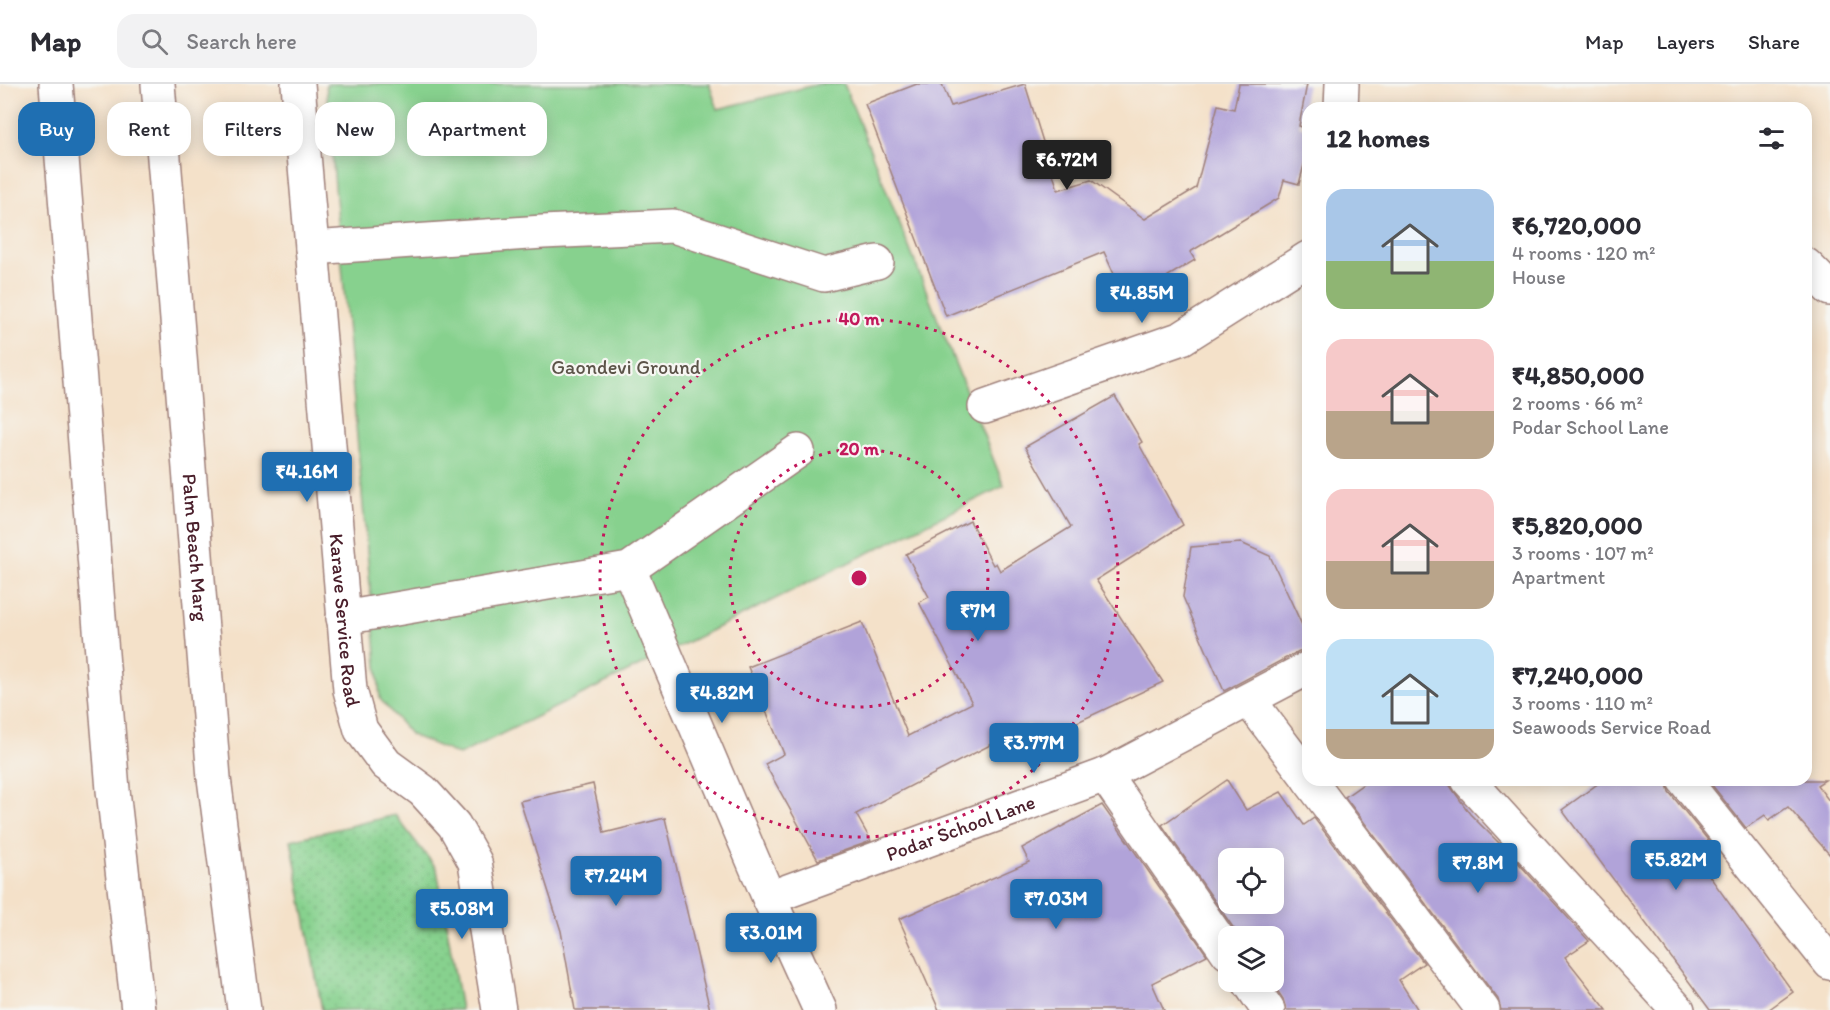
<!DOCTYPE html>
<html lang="en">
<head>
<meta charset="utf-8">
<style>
  body { margin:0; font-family:Itim,sans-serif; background:#f2f2f3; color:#2b2b33; height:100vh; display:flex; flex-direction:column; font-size:22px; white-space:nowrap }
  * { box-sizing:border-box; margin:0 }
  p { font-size:20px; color:#7c7c81 }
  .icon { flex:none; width:33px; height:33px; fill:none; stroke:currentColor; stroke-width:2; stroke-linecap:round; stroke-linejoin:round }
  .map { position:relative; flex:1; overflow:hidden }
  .side { position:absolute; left:1302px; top:18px; width:510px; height:684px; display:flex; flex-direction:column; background:#fff; border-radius:18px; box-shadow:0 3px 15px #0003 }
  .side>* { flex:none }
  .top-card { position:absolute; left:18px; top:18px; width:570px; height:54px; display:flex; gap:12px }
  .controls { position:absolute; left:1218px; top:764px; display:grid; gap:12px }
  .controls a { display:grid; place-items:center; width:66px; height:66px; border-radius:12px; background:#fff; box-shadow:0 3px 15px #0003; font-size:30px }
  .price { position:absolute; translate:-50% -51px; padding:0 14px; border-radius:6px; background:#1f6fb2; color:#fff; font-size:20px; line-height:39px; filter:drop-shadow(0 2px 3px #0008) }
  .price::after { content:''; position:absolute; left:50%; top:36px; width:18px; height:14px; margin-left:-9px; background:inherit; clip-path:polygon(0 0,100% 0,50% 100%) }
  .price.selected { background:#222; color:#fff }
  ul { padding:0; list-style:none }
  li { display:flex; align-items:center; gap:18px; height:150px; padding:0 24px }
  li span { display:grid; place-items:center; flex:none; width:168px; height:120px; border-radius:18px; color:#555 }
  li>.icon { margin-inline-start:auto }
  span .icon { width:72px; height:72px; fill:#fffc; stroke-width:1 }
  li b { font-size:26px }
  h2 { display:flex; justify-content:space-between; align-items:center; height:72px; padding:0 24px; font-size:26px }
  .tag { padding:0 21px; border-radius:18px; background:#fff; box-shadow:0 3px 15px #0003; font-size:21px; line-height:54px }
  .tag.selected { background:#1f6fb2; color:#fff }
  header { display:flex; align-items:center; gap:36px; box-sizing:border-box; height:84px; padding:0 30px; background:#fff; border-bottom:2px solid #e1e1e2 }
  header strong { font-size:28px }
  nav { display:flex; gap:33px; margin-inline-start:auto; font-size:21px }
  .search { width:420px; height:54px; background:#f2f2f3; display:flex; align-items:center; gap:15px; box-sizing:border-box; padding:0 21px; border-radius:18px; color:#7c7c81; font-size:22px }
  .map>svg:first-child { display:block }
</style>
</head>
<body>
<header>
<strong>Map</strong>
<div class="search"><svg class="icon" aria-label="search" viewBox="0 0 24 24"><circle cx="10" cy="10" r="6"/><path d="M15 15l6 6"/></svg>Search here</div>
<nav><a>Map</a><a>Layers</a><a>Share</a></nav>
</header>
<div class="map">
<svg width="1830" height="926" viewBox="0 0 1830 926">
  <defs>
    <pattern id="grass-dots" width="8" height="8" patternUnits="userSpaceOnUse" patternTransform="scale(1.5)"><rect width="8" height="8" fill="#87d18e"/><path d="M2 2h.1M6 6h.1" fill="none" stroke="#76b37b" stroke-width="1.8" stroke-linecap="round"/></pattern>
  </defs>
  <rect width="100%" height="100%" fill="#f6f6f2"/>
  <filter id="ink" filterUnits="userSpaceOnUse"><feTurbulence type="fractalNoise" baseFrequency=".0167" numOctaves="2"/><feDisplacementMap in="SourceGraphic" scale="12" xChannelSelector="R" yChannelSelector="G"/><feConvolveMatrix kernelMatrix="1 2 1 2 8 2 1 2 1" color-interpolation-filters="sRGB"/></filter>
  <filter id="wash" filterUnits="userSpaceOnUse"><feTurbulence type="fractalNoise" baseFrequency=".008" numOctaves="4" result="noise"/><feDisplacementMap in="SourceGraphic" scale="24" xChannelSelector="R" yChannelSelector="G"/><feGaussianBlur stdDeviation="1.35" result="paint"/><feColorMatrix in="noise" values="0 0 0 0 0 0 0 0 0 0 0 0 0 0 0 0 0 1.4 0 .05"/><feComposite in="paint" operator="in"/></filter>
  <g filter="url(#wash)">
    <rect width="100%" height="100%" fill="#f4e1c9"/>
    <path fill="url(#grass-dots)" stroke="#68785c" stroke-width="1.5" d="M395,731L437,785L461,926H322L291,756Z"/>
    <path fill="#87d18e" stroke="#68785c" stroke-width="1.5" d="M326,0H709L718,25L819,0H844L1004,402L459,671L411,651L380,615Z"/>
    <g id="blocks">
      <g fill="#b1a3d9" fill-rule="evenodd">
        <path d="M917,0H942L951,22L1025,0L1058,106L1091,96L1145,135L1196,104L1218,21L1234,25L1239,0H1307L1299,42L1308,45V66L1299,100L1284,96L1279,114L1190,168L1195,176L1168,192L1171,198L1127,219L1104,168L946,232L865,20Z"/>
        <path d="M1115,312L1142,358L1139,360L1183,441L1096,496L1163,598L1037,657L1029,641L856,730L871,757L818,776L765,680L784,670L748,583L862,538L908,652L972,619L919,518L929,513L906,470L970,437L993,481L996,479L1000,487L1071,443L1025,363Z"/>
        <path d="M1241,459L1270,472L1308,554V565L1299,567L1224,607L1183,513L1191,463Z"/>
        <path d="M1227,696L1246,726L1281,708L1304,741L1314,734L1424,879L1399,896L1418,926H1286L1283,915L1271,897H1274V852H1239L1162,741ZM1228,774H1274V819H1228Z"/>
        <path d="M1369,696H1446L1470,730L1512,772L1589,857L1565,873L1607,926H1501L1498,915L1345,713Z"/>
        <path d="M1603,696H1666L1669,708L1716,766L1700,779L1793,908L1768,926H1710L1562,726Z"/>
        <path d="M1708,696H1825L1817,701L1830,718V771L1788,723L1769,736L1765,731L1746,744Z"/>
        <path d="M593,700L604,749L665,734L710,926H575L561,847L520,717Z"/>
        <path d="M1102,721L1207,871L1152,899L1164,926H939L899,835L1029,778L1022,764Z"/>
      </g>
    </g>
  </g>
  <g filter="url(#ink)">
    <use href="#blocks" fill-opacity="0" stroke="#9f807a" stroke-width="1.5"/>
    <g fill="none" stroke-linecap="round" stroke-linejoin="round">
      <g stroke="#9f807a" stroke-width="36">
        <g id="minor">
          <path id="s1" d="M298,0L350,606L361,646L386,680L423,707L454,741L475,778L499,926"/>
          <path d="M1341,24L1342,0"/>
          <path d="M312,164L543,148L673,142L824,191L877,178"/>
          <path d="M1806,181L1830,205"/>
          <path d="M985,323L1182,254L1308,174"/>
          <path d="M629,485L769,814L820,926"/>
          <path d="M343,534L629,485L798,367"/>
          <path d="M1249,616L1308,694"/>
          <path d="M1105,691L1228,869"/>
          <path d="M1309,696L1483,926"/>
          <path d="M1468,696L1678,926"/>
          <path d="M1684,696L1830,879"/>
          <path id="s2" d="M769,814L1105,691L1308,584"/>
          <path d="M1248,897L1268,926"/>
        </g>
      </g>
      <g stroke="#9f807a" stroke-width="36">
        <g id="major">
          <path d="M56,0L113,706L138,926"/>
          <path id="s3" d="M158,0L214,694L244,926"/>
        </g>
      </g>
      <use href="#minor" stroke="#fff" stroke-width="33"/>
      <use href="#major" stroke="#fff" stroke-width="33"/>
    </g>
  </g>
  <g fill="none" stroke="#c2185b" stroke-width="3" stroke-dasharray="3 6">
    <circle cx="859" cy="494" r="129"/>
    <circle cx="859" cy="494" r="259"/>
  </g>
  <g text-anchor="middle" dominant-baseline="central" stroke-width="4.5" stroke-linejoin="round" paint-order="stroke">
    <g font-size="20" fill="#5c5449" stroke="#f6f6f2">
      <text x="626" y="283">Gaondevi Ground</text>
    </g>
    <g font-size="20" fill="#4a1f2b" stroke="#f6f6f2">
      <text stroke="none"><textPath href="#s3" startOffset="465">Palm Beach Marg</textPath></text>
      <text stroke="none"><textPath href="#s1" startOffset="538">Karave Service Road</textPath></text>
      <text stroke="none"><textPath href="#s2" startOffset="204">Podar School Lane</textPath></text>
    </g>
  </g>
  <circle cx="859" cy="494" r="9" fill="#c2185b" stroke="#f6f6f2" stroke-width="3"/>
  <g font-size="18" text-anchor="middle" font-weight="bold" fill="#c2185b" stroke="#f6f6f2" stroke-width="4.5" stroke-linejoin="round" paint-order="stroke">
    <text x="859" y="241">40 m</text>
    <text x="859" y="371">20 m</text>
  </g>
</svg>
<div class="controls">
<a><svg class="icon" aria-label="locate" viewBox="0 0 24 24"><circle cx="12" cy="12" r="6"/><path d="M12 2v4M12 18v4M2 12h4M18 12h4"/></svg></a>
<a><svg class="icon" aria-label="layers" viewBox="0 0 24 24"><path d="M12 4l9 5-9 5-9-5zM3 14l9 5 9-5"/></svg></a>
</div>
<b class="price selected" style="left:1067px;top:107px">₹6.72M</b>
<b class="price" style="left:1142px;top:240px">₹4.85M</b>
<b class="price" style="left:307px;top:419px">₹4.16M</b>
<b class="price" style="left:978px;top:558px">₹7M</b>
<b class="price" style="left:722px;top:640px">₹4.82M</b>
<b class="price" style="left:1034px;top:690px">₹3.77M</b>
<b class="price" style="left:1676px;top:807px">₹5.82M</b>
<b class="price" style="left:1478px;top:810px">₹7.8M</b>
<b class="price" style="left:616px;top:823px">₹7.24M</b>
<b class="price" style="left:1056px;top:846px">₹7.03M</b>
<b class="price" style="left:462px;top:856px">₹5.08M</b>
<b class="price" style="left:771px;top:880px">₹3.01M</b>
<div class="top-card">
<a class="tag selected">Buy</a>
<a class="tag">Rent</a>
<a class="tag">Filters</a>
<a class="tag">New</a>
<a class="tag">Apartment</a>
</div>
<section class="side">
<h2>12 homes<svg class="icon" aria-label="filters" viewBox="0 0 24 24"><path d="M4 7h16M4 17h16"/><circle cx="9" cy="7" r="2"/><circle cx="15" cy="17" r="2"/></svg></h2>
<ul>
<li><span style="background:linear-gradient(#a9c7e8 60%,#8fb573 0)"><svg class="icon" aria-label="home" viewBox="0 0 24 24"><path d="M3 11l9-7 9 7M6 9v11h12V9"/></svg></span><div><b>₹6,720,000</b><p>4 rooms · 120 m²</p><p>House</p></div></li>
<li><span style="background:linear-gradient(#f6c9c9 60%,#b9a48a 0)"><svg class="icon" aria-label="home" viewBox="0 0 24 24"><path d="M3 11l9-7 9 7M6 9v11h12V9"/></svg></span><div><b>₹4,850,000</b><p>2 rooms · 66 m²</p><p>Podar School Lane</p></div></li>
<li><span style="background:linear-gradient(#f6c9c9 60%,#b9a48a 0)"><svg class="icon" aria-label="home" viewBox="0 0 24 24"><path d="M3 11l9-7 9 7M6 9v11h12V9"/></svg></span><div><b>₹5,820,000</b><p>3 rooms · 107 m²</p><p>Apartment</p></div></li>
<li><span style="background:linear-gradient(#bfe0f5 75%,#b9a48a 0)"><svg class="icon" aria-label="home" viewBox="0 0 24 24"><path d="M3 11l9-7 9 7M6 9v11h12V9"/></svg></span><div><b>₹7,240,000</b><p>3 rooms · 110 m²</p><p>Seawoods Service Road</p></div></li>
</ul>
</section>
</div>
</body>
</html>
